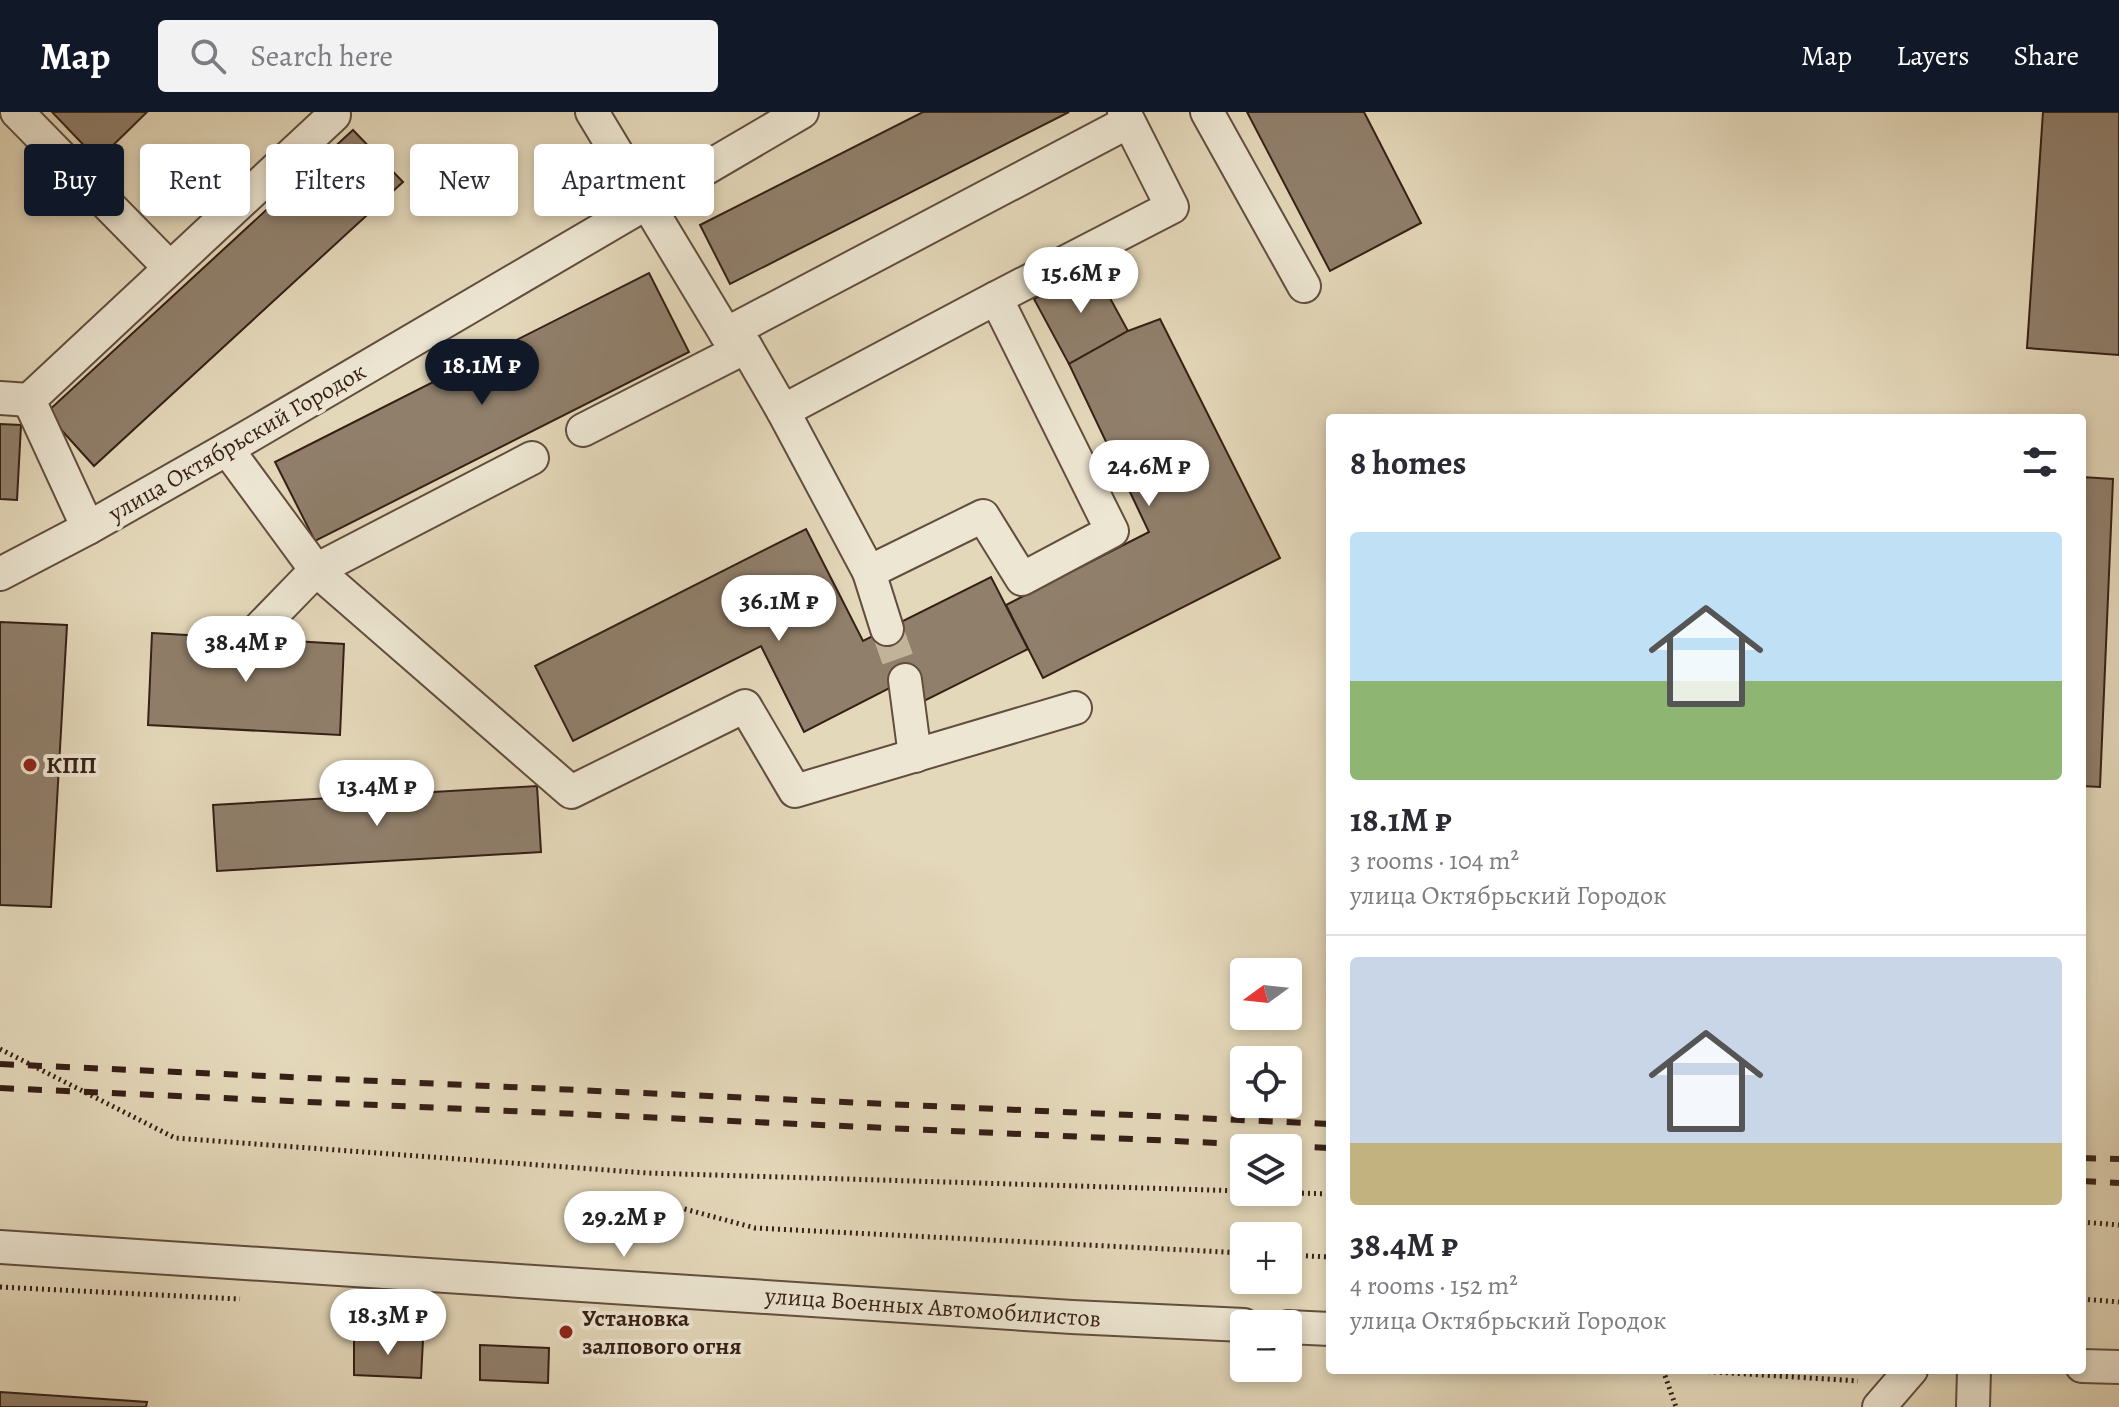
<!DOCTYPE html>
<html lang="en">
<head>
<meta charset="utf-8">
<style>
  body { margin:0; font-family:Alegreya,serif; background:#f2f2f3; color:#2b2b33; height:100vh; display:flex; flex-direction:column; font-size:30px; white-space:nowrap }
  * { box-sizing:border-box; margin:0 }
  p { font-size:26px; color:#7c7c81 }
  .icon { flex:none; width:44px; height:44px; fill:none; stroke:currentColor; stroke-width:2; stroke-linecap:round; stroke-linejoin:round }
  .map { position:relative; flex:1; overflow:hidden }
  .sheet { position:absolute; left:1326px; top:302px; width:760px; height:960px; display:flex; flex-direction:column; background:#fff; border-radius:8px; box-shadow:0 4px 12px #0003 }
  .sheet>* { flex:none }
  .banner { position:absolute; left:24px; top:32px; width:760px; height:72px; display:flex; gap:16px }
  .needle { width:52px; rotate:255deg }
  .fabs { position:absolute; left:1230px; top:846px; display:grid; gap:16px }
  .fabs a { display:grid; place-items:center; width:72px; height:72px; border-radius:8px; background:#fff; box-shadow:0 4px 12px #0003; font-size:40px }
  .price { position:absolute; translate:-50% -68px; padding:0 18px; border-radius:28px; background:#fff; color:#222; font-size:26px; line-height:52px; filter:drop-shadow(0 2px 4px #0008) }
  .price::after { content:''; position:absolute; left:50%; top:48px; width:24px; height:18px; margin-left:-12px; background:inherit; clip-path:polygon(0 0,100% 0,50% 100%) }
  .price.current { background:#111827; color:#fff }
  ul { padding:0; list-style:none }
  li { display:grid; align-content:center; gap:16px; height:424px; padding:0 24px }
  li+li { border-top:2px solid #e1e1e2 }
  li span { display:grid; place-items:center; height:248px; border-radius:8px; color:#555 }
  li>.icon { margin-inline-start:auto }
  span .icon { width:144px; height:144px; fill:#fffc; stroke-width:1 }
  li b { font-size:34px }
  h2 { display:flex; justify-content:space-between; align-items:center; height:96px; padding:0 24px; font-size:34px }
  .pill { padding:0 28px; border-radius:8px; background:#fff; box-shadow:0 4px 12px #0003; font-size:28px; line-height:72px }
  .pill.current { background:#111827; color:#fff }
  header { display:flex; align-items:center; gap:48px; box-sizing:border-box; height:112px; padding:0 40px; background:#111827; color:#fff }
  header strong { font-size:38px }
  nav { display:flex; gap:44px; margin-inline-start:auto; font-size:28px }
  .search { width:560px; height:72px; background:#f2f2f3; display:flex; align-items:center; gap:20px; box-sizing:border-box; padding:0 28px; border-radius:8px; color:#7c7c81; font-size:30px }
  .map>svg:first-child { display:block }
</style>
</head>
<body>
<header>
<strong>Map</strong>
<div class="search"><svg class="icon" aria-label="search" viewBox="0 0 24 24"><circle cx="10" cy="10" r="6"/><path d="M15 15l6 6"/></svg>Search here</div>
<nav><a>Map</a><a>Layers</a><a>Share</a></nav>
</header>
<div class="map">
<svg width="2119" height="1295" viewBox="0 0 2119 1295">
  <rect width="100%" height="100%" fill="#e4d8ba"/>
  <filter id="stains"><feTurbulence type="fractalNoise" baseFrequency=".0025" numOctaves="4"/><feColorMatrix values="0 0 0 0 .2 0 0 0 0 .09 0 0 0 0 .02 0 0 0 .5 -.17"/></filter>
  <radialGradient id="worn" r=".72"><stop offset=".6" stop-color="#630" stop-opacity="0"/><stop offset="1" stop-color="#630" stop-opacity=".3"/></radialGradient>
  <g fill="#907f6b" stroke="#361f16" stroke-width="2">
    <path d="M52,0H147L98,48Z"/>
    <path d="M923,0H1069L730,172L700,113Z"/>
    <path d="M1247,0H1364L1421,111L1330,159Z"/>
    <path d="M2043,0H2119V243L2027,236Z"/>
    <path d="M353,18L403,70L94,354L46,301Z"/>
    <path d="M1093,155L1128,219L1069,252L1034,187Z"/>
    <path d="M649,161L689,240L315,429L275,350Z"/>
    <path d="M1160,207L1280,446L1043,566L1006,493L1149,420L1069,252L1128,219Z"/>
    <path d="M0,312L21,313L17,388L0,387Z"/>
    <path d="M2082,365L2113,367L2100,675L2082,674Z"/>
    <path d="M806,417L863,529L991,465L1028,537L918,592L905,568L804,620L761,534L573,629L535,554Z"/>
    <path d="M0,510L67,513L51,795L0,793Z"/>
    <path d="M152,521L344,532L340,623L148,613Z"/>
    <path d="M537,674L541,740L217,759L213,693Z"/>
    <path d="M354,1224L423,1228L421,1266L354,1263Z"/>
    <path d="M480,1233L549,1236L548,1271L480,1268Z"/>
    <path d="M0,1280L147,1290L146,1295H0Z"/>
  </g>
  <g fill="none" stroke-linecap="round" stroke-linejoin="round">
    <path stroke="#c1b399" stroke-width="32" stroke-dasharray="32 16" stroke-linecap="butt" d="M887,517L905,568"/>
    <g stroke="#624d3f" stroke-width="36">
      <g id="minor">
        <path d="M17,0L170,156"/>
        <path d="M592,0L726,222L746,235L783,299L869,460L887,517"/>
        <path d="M1207,0L1304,174"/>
        <path d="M726,222L1128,10"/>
        <path d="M0,286L29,288"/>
        <path d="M783,299L996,186"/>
        <path d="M583,318L746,235"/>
        <path d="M227,337L316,458L571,680L745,594L795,679L1075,596"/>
        <path d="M88,416L29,288L334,3"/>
        <path d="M869,460L983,404L1022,467L1112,419L996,186L1172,95L1124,0"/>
        <path d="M0,462L88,416L227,337L802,0"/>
        <path d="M250,526L316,458L532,346"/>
        <path d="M905,568L915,644"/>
        <path d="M0,1135L1072,1205L1244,1213"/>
        <path d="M1288,1215L1330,1217"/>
        <path d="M2082,1254L2119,1255"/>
        <path d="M1879,1295L1911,1258"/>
        <path d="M1973,1295L1974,1258"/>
      </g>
    </g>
    <g stroke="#361f16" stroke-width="5" stroke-dasharray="2 4" stroke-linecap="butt">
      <path d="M0,937L175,1026L647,1061L1244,1079"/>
      <path d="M1260,1080L1330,1082"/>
      <path d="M644,1086L755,1116L1244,1141"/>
      <path d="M2082,1110L2119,1113"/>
      <path d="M1288,1143L1330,1145"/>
      <path d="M0,1175L240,1187"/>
      <path d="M2082,1187L2119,1190"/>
      <path d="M1663,1258L1676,1295"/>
      <path d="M1684,1258L1858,1269"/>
    </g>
    <use href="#minor" stroke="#ede6d2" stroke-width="32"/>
    <g stroke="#361f16" stroke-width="6" stroke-dasharray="14 14" stroke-linecap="butt">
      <path d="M0,952L1330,1012"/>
      <path d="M0,976L1330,1036"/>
      <path d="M2082,1046L2119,1047"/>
      <path d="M2082,1069L2119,1071"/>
    </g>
  </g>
  <g fill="#8f2418" stroke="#ede6d2" stroke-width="3">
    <circle cx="30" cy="653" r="8"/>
    <circle cx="566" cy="1220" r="8"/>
  </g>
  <g text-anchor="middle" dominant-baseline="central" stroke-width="8" stroke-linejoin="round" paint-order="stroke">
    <g font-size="24" fill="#361f16" stroke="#ede6d2">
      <text transform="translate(237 330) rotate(-30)">улица Октябрьский Городок</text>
      <text transform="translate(933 1195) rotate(4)">улица Военных Автомобилистов</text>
    </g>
    <g font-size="24" font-weight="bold" fill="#361f16" stroke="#ede6d2" text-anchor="start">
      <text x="46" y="653">КПП</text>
      <text x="582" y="1206">Установка<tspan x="582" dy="28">залпового огня</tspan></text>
    </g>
  </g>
  <rect width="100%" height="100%" filter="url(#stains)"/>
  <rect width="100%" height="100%" fill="url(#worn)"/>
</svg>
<div class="fabs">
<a><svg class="needle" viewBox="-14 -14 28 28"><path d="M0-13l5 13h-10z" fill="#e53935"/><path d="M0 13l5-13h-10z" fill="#7c7c81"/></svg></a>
<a><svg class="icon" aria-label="locate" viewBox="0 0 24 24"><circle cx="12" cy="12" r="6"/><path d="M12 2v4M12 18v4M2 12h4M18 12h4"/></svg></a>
<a><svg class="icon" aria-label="layers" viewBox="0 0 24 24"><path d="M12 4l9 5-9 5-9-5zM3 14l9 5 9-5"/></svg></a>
<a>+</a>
<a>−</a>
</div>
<b class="price" style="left:1081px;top:203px">15.6M ₽</b>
<b class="price current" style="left:482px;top:295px">18.1M ₽</b>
<b class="price" style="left:1149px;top:396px">24.6M ₽</b>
<b class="price" style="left:779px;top:531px">36.1M ₽</b>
<b class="price" style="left:246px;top:572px">38.4M ₽</b>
<b class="price" style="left:377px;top:716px">13.4M ₽</b>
<b class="price" style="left:624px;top:1147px">29.2M ₽</b>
<b class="price" style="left:388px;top:1245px">18.3M ₽</b>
<div class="banner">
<a class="pill current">Buy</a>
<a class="pill">Rent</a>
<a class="pill">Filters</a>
<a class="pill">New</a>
<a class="pill">Apartment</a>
</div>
<section class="sheet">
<h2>8 homes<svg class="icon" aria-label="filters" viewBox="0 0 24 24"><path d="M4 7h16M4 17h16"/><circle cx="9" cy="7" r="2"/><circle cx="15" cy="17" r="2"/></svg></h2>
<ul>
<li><span style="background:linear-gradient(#bfe0f5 60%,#8fb573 0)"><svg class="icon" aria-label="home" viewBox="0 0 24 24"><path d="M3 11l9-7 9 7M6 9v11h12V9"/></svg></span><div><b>18.1M ₽</b><p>3 rooms · 104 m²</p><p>улица Октябрьский Городок</p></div></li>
<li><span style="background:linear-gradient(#c9d6e8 75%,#c2b280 0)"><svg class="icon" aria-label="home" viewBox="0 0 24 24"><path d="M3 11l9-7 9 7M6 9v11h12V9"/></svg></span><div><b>38.4M ₽</b><p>4 rooms · 152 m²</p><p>улица Октябрьский Городок</p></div></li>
</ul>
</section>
</div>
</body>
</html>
